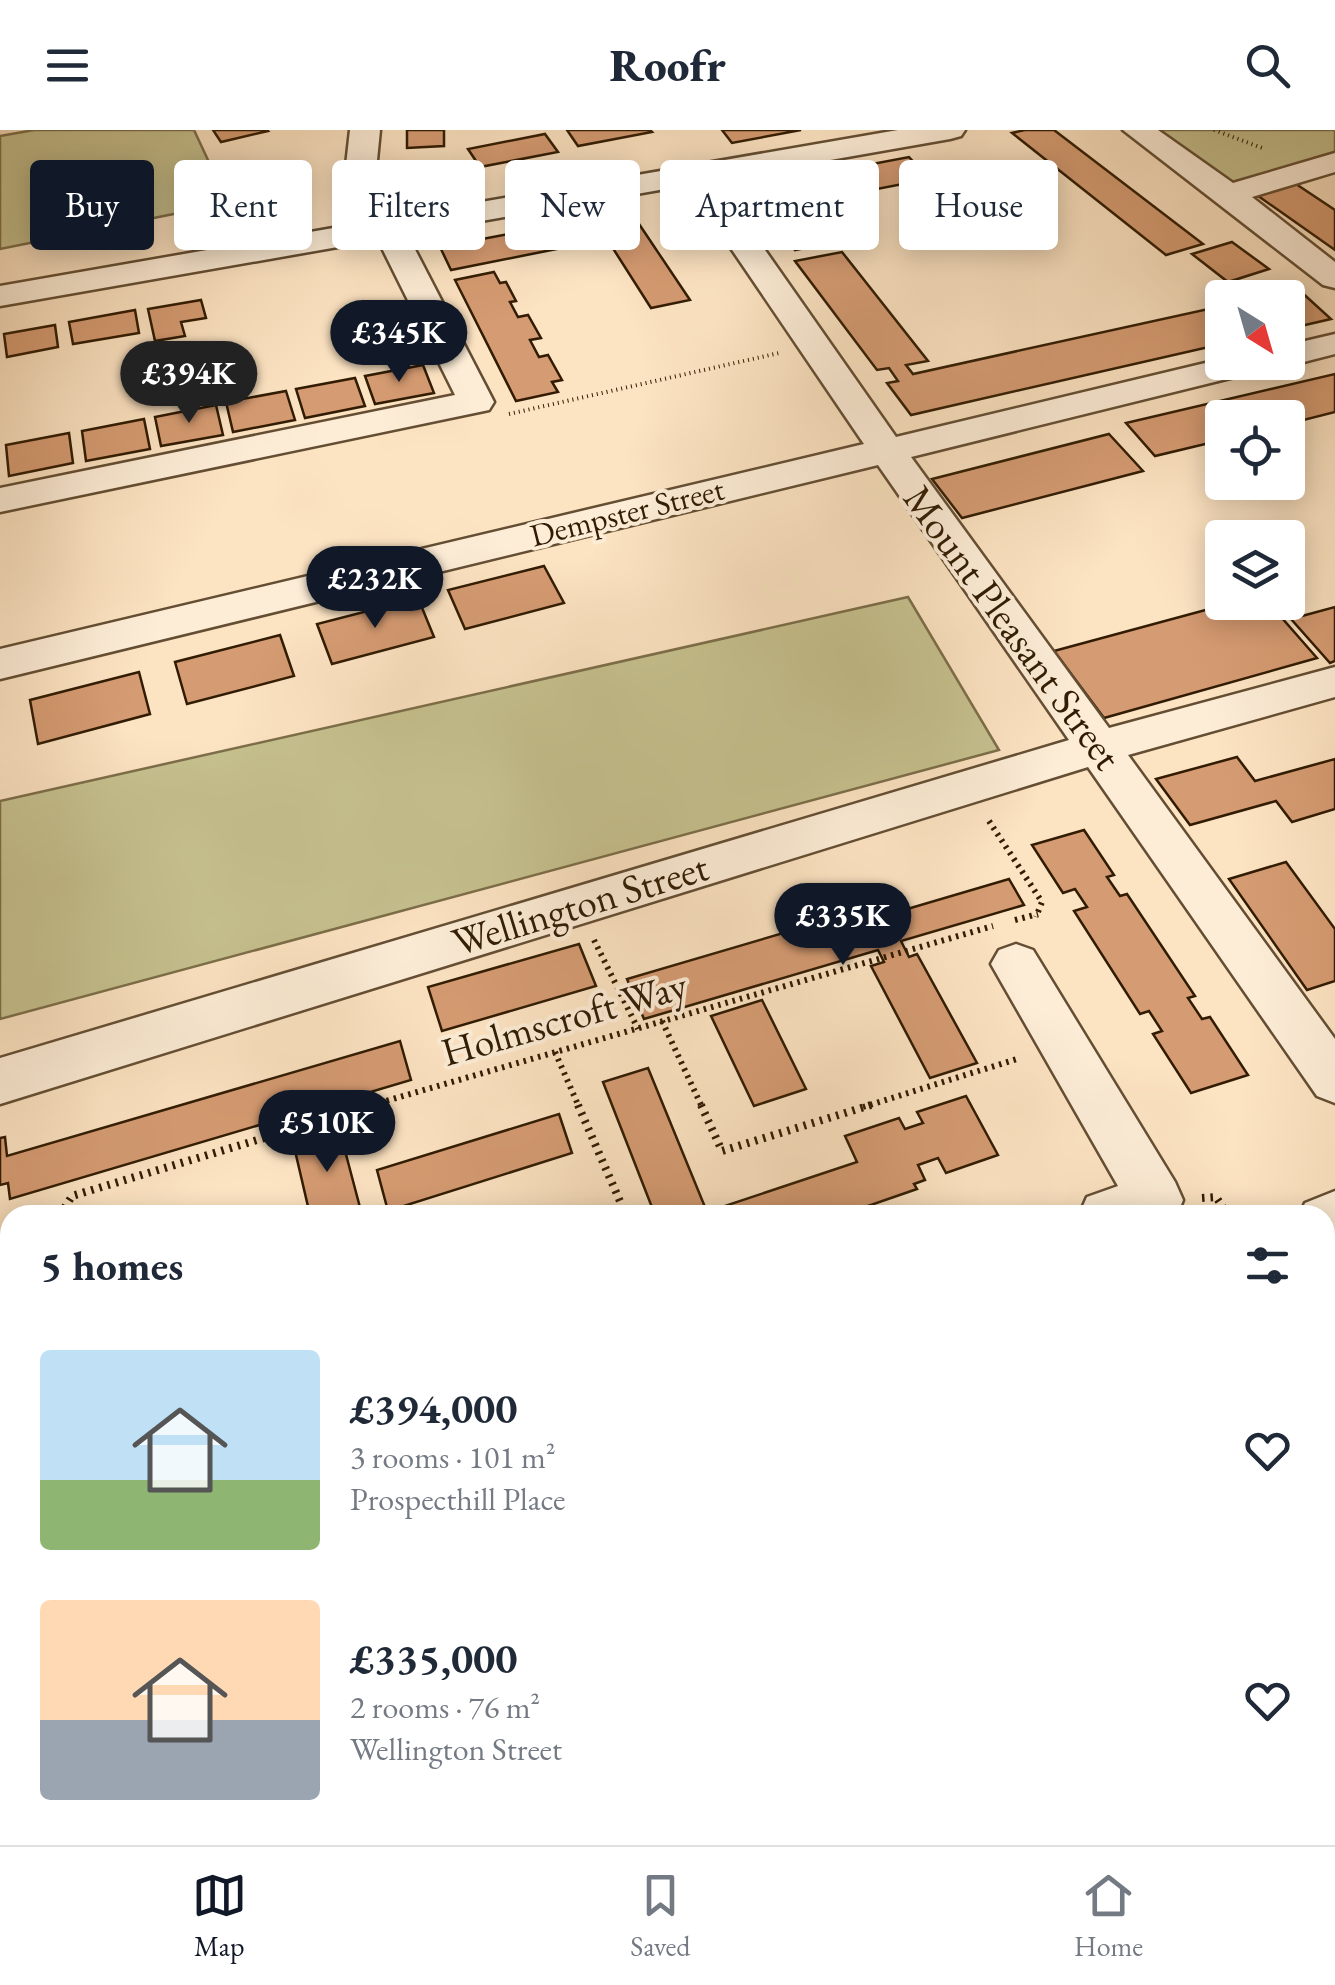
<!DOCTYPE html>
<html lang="en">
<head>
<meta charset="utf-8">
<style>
  body { margin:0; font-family:"EB Garamond",serif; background:#f2f2f3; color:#1f2937; height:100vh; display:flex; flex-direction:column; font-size:38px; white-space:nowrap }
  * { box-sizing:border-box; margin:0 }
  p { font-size:32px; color:#747a83 }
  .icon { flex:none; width:55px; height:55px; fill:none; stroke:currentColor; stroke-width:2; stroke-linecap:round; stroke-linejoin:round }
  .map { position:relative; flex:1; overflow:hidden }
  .side { position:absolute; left:0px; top:1075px; width:1335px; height:640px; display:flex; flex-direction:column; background:#fff; border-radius:30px 30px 0 0; box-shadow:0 5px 25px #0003 }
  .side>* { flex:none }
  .guide { position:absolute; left:30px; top:30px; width:1275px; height:90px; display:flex; gap:20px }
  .needle { width:65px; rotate:143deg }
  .fabs { position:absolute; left:1205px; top:150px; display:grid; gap:20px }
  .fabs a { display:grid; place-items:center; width:100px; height:100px; border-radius:10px; background:#fff; box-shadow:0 5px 25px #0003; font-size:50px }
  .price { position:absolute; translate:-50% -85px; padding:0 22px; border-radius:35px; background:#111827; color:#fff; font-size:32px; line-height:65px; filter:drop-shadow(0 2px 5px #0008) }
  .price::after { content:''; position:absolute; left:50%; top:60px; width:30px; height:22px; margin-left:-15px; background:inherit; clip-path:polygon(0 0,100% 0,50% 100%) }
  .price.current { background:#222; color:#fff }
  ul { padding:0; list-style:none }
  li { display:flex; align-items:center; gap:30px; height:250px; padding:0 40px }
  li span { display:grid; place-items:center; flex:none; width:280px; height:200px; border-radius:10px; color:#555 }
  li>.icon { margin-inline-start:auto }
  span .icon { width:120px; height:120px; fill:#fffc; stroke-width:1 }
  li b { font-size:42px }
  h2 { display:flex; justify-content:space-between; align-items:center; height:120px; padding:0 40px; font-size:42px }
  .tag { padding:0 35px; border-radius:10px; background:#fff; box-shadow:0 5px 25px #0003; font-size:35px; line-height:90px }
  .tag.current { background:#111827; color:#fff }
  header { display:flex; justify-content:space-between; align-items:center; height:130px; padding:0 40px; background:#fff; font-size:45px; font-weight:800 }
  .tab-bar { display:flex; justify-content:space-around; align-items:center; height:140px; border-top:2px solid #e0e1e3; background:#fff; font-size:28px; color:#747a83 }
  .tab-bar a { display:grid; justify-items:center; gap:5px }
  .tab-bar .current { color:#111827 }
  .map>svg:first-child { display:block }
</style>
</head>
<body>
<header><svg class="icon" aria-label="menu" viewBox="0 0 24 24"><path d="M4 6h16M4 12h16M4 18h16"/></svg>Roofr<svg class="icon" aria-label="search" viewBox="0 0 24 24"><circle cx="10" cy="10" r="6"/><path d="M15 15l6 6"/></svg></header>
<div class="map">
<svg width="1335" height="1715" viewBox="0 0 1335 1715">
  <rect width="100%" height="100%" fill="#fce3c2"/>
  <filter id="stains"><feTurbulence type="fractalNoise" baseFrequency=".002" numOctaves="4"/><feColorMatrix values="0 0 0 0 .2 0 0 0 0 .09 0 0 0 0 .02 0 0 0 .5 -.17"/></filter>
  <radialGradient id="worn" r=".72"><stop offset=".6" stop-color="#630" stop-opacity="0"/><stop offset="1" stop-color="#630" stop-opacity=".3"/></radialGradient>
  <g fill="#c6c18f" stroke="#7c6e49" stroke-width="2.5">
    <path d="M34,0H194L228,73L0,119V6Z"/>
    <path d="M1146,0H1335V38L1218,56Z"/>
    <path d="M908,467L999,620L0,889V671Z"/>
  </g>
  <g fill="#d59b72" stroke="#311c03" stroke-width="2.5">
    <path d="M213,0H267L268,1L221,12Z"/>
    <path d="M407,0H444V16L407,18Z"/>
    <path d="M567,0H650L652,2L578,16Z"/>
    <path d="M722,0H801L732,13Z"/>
    <path d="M1025,0H1054L1203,114L1166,125L1012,3Z"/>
    <path d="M545,4L558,22L480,37L468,19Z"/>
    <path d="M909,27L929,49L804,73L835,112L795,120L757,71L778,67L772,53Z"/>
    <path d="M1290,50L1335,80V120L1251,61Z"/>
    <path d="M633,85L690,170L651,178L607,109L451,140L440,117L598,87L605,97L619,94L615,88Z"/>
    <path d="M1232,112L1269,139L1228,152L1192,124Z"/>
    <path d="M842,122L928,231L906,235L913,244L1222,176V214L911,285L887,253L898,251L889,238L877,240L795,131Z"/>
    <path d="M494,142L500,153L506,152L516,171L510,172L518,187L528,185L541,208L530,210L539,227L548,225L562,250L552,252L558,262L516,271L455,150Z"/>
    <path d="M1298,159L1331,189L1288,199V168H1261Z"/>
    <path d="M201,170L206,188L181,192L185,206L155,211L148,179Z"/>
    <path d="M135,180L139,203L73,214L69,192Z"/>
    <path d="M55,195L58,217L7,227L4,204Z"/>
    <path d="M423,235L434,263L375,274L365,246Z"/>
    <path d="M1335,244V282L1288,294V288H1222V310L1155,326L1126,293Z"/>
    <path d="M355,248L365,276L305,288L296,259Z"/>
    <path d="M286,261L295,290L233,302L226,272Z"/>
    <path d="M216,275L223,305L161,316L155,287Z"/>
    <path d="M144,289L150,319L86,331L82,301Z"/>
    <path d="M69,303L73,333L9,346L6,315Z"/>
    <path d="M1109,304L1143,341L962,388L932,349Z"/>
    <path d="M544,436L564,473L465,499L448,460Z"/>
    <path d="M418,468L434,507L332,534L317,494Z"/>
    <path d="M1235,472H1268L1317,528L1104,588L1054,521Z"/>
    <path d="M1335,477V531L1330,533L1291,489Z"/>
    <path d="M280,505L294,546L187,574L175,532Z"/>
    <path d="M139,542L150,584L38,614L30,570Z"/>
    <path d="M1237,627L1255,651L1335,629V679L1292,692L1276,671L1190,695L1156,649Z"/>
    <path d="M1084,700L1114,745L1107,747L1120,766L1127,764L1195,866L1188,868L1202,889L1210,887L1248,945L1191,963L1153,904L1162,901L1149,881L1140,884L1074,781L1087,777L1075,759L1063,763L1032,715Z"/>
    <path d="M1286,732L1335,799V851L1307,860L1229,749Z"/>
    <path d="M1009,749L1024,775L901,811L909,827L917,824L977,933L930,948L871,836L884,832L878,820L644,889L627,849L848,784L853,795Z"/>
    <path d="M579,814L596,856L442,901L428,857Z"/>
    <path d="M762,870L806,959L754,976L711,886Z"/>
    <path d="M400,911L411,950L10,1069L8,1053L0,1055V1008L5,1007L7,1026Z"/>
    <path d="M648,938L707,1082L857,1032L845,1006L899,988L905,999L923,993L917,982L966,966L998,1025L946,1043L938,1028L918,1035L925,1050L914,1054L917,1059L842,1085H655L603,952Z"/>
    <path d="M559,984L572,1023L388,1081L377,1040Z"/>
    <path d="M339,998L362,1085H310L293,1012Z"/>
    <path d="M10,1172V1235L0,1238V1175Z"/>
    <path d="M1335,1359V1504L1325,1508V1363Z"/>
    <path d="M10,1449V1705H19L0,1712V1452Z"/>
  </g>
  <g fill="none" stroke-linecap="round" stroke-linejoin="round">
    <g stroke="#644e33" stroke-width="5">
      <g id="minor">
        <path d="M350,0H380L371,91L898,0H965L961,6L950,9L716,50L896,307L1222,229V232H1272L1267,239L911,327L1109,598L1335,537V567L1128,625L1335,909V973L1317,966L1088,637L0,974V928L1069,610L878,335L0,549V519L864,314L688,55L407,104L494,272L489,280L0,382V358L455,265L378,110L0,176V156L339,97Z"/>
        <path d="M1123,0H1158L1233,53L1335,23V42L1252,67L1335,132V158L1323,155Z"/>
        <path d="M1335,204V224L1288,236L1276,232H1288V215Z"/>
        <path d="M1016,814L1033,820L1175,1052L1183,1070L1177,1085H1079L1087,1067L1118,1056L991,834L999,820Z"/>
        <path d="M1335,1061V1113L1325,1117V1085H1300L1305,1073Z"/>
        <path d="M1325,1169L1335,1173V1243L1325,1239Z"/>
        <path d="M10,1316V1378L0,1381V1319Z"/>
        <path d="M126,1705H196L198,1715H128Z"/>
        <path d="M374,1705H465L461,1715H370Z"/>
      </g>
    </g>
    <g stroke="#311c03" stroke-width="4" stroke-dasharray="1 4" stroke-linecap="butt">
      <path d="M1214,0L1265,19"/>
      <path d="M509,284L779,223"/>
    </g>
    <g stroke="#311c03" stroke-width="6" stroke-dasharray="2.5 5" stroke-linecap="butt">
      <path d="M989,691L1042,772L1036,787"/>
      <path d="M1015,790L1038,784"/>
      <path d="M594,810L638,899"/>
      <path d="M662,891L702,977"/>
      <path d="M555,922L579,977"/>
      <path d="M365,977L993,796"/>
      <path d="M863,977L1020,928"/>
    </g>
    <g stroke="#311c03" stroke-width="8" stroke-dasharray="2.5 6" stroke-linecap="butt">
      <path d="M578,975L626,1085"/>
      <path d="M701,975L722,1021L871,975"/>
      <path d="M1202,1068L1216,1067L1228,1085"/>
      <path d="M60,1085L72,1066L373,975"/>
      <path d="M0,1130L10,1127"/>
    </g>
    <use href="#minor" fill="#fdedd7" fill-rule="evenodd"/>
  </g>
  <g text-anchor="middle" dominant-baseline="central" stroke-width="8" stroke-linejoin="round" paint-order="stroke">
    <g font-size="32" fill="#311c03" stroke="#fdedd7">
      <text transform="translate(627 382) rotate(-14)">Dempster Street</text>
    </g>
    <g font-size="40" fill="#311c03" stroke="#fdedd7">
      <text transform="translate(1013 497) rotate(54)">Mount Pleasant Street</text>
      <text transform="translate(580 774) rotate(-17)">Wellington Street</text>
      <text transform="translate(564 888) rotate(-16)">Holmscroft Way</text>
    </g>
  </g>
  <rect width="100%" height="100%" filter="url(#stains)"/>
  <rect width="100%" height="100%" fill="url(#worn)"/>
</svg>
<div class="fabs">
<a><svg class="needle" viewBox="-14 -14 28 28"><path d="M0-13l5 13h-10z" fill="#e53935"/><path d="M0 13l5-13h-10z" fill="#747a83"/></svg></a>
<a><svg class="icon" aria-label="locate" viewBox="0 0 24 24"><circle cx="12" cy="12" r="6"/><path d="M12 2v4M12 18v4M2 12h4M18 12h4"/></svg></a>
<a><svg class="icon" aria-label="layers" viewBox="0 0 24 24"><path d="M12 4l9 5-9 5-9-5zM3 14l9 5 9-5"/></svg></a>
</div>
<b class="price" style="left:399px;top:255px">£345K</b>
<b class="price current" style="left:189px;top:296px">£394K</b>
<b class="price" style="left:375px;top:501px">£232K</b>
<b class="price" style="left:843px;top:838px">£335K</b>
<b class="price" style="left:327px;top:1045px">£510K</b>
<div class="guide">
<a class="tag current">Buy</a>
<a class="tag">Rent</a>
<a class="tag">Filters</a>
<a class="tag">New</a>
<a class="tag">Apartment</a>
<a class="tag">House</a>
</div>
<section class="side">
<h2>5 homes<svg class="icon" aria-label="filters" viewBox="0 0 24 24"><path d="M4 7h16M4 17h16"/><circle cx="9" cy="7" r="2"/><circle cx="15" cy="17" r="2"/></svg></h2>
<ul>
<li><span style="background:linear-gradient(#bfe0f5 65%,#8fb573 0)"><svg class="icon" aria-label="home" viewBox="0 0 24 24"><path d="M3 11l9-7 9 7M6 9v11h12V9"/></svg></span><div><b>£394,000</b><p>3 rooms · 101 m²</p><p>Prospecthill Place</p></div><svg class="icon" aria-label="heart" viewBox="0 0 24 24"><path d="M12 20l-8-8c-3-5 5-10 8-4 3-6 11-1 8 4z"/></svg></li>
<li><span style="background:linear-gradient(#ffd9b3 60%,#9aa5b1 0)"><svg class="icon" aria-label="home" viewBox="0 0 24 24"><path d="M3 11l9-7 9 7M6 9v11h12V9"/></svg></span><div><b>£335,000</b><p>2 rooms · 76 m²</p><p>Wellington Street</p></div><svg class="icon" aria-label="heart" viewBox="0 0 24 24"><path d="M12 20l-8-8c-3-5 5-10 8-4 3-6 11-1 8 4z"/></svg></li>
</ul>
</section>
</div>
<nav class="tab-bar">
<a class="current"><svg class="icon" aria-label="map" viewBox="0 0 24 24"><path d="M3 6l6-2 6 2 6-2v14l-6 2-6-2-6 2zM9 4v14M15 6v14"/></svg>Map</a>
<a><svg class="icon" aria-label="saved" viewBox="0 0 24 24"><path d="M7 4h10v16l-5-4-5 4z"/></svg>Saved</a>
<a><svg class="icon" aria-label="home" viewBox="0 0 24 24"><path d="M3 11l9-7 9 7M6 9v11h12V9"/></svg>Home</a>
</nav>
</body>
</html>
